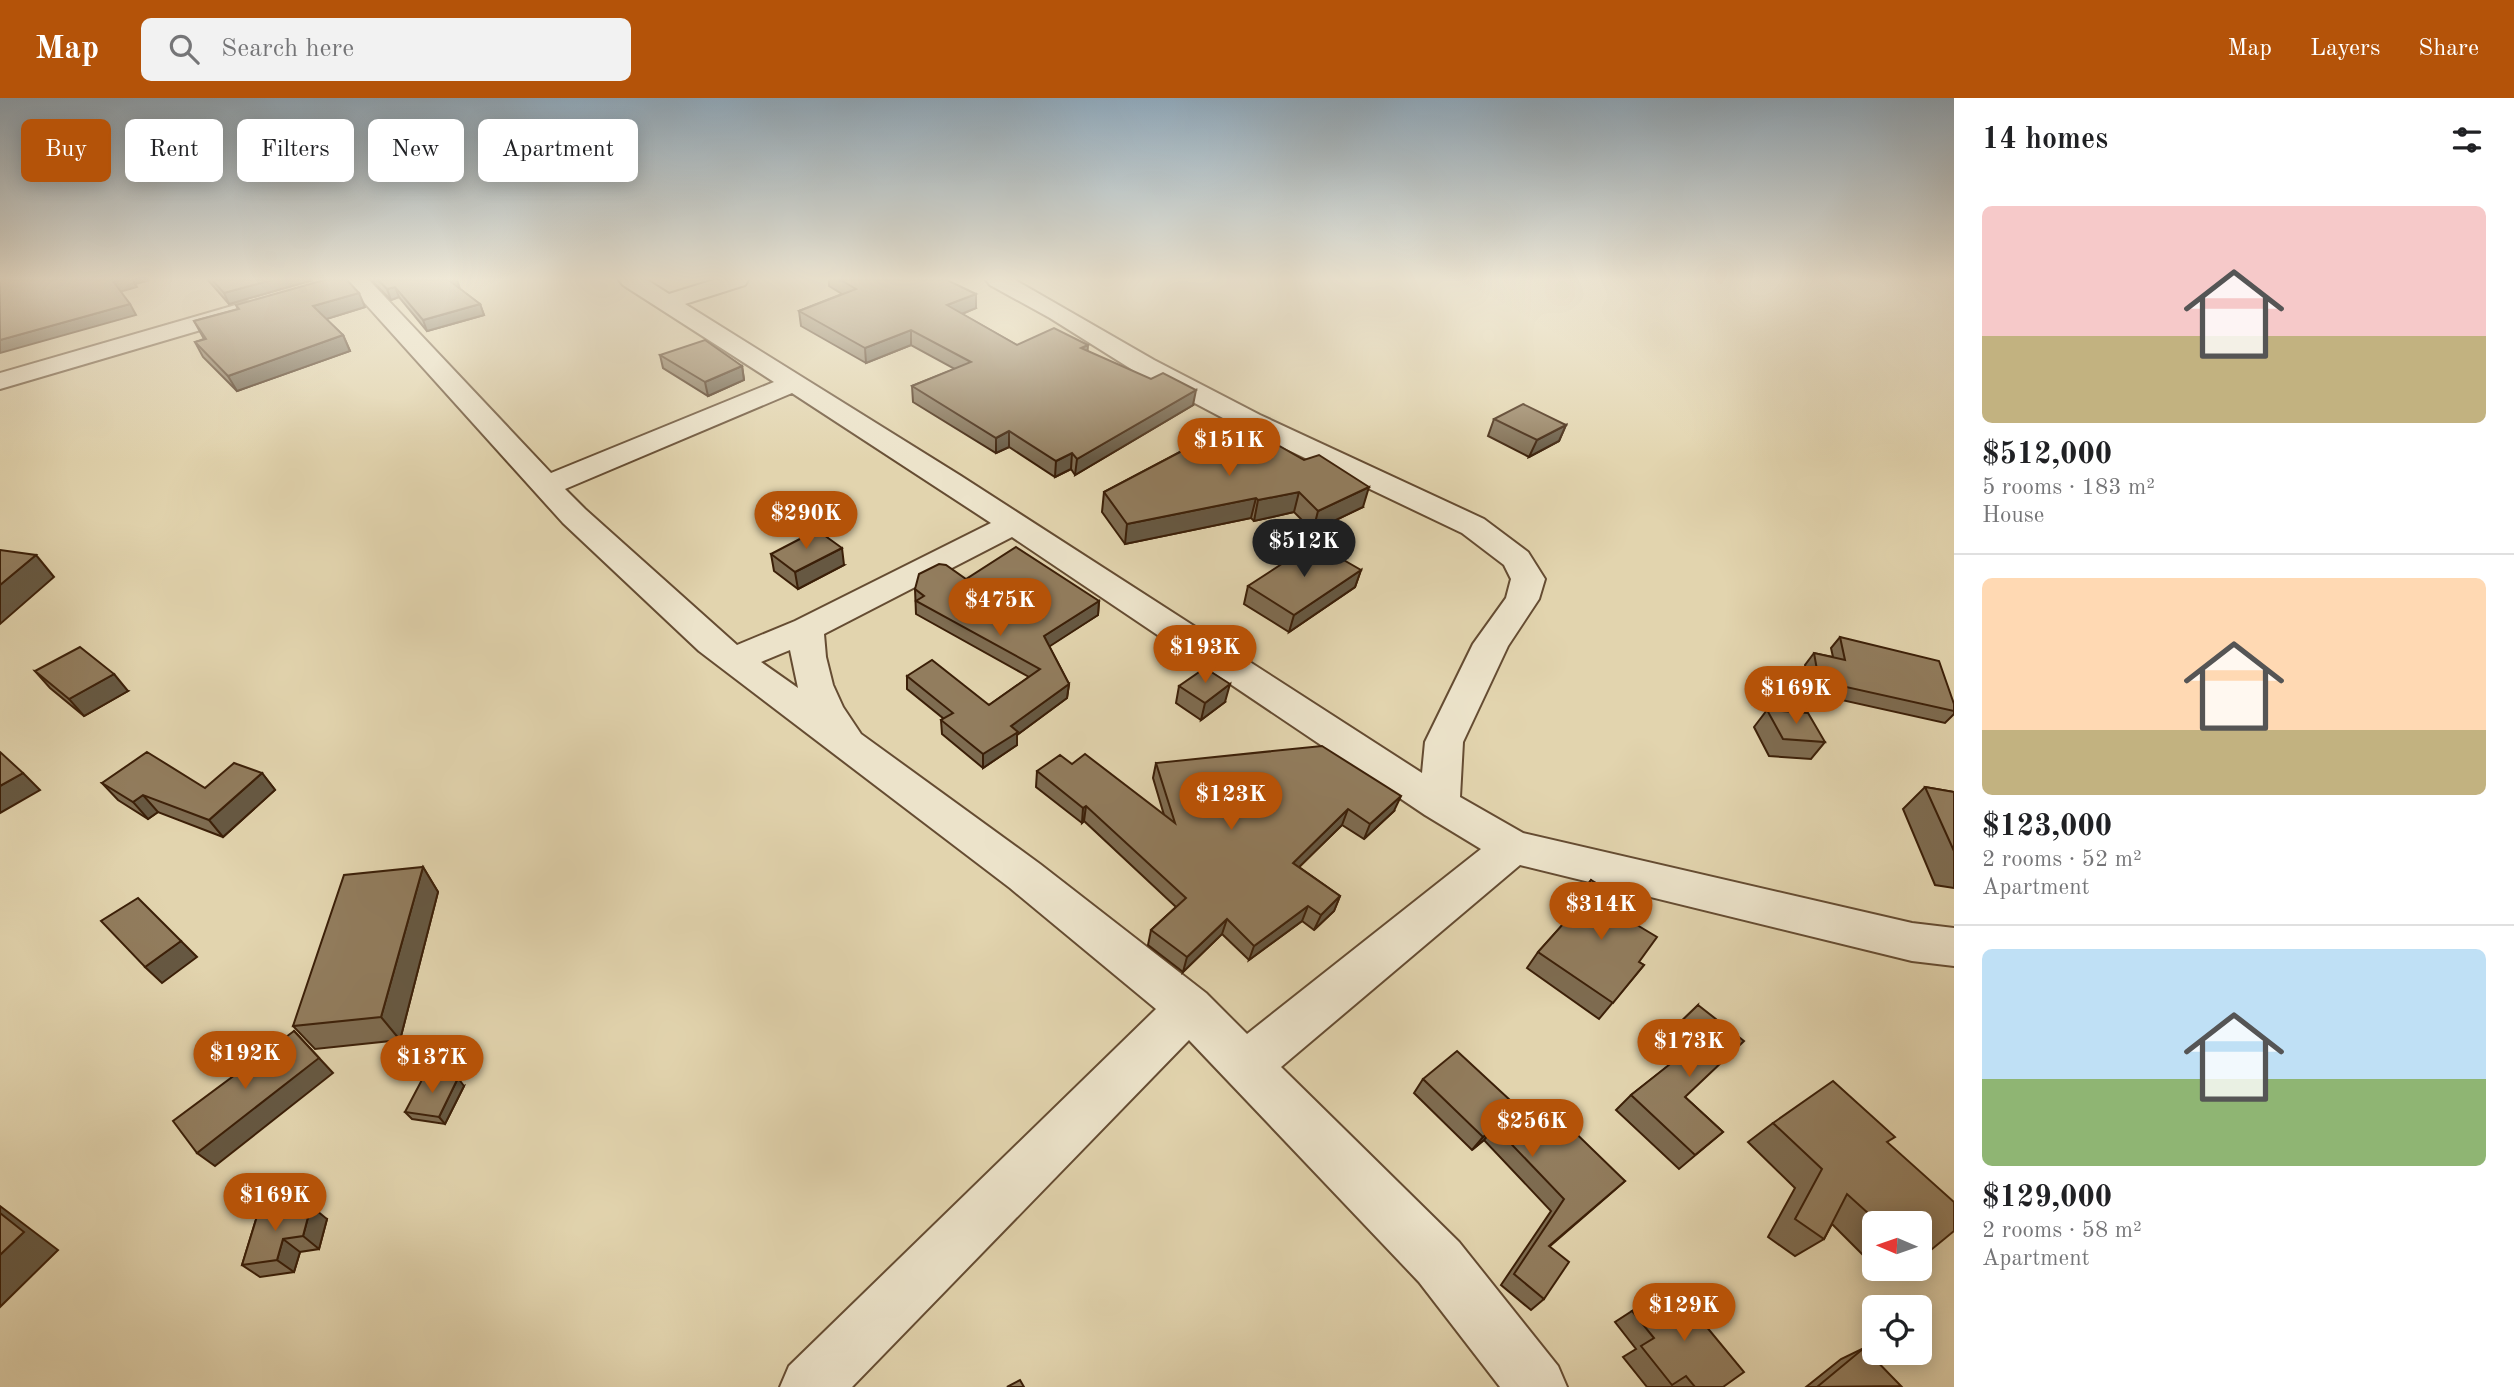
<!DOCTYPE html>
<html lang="en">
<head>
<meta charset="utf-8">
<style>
  body { margin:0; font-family:"Old Standard TT",serif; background:#f2f2f2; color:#202124; height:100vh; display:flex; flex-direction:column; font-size:26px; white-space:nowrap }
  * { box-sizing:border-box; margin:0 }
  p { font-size:23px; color:#757577 }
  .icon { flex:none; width:38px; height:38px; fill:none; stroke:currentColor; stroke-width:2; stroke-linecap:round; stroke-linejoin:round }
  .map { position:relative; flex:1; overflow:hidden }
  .sheet { display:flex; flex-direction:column; background:#fff; width:560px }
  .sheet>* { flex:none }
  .hud { position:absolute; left:21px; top:21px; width:665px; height:63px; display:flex; gap:14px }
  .needle { width:46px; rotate:272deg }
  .tools { position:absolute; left:1862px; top:1113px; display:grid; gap:14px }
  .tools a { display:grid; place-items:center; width:70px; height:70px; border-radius:10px; background:#fff; box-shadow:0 4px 18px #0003; font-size:35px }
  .price { position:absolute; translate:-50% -60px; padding:0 16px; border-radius:24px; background:#b45309; color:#fff; font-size:23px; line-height:46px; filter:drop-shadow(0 2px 4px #0008) }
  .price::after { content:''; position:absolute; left:50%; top:42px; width:21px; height:16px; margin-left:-10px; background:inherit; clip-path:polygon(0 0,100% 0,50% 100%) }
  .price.selected { background:#222; color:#fff }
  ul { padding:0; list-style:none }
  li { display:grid; align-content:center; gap:14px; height:371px; padding:0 28px }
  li+li { border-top:2px solid #e0e0e0 }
  li span { display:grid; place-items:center; height:217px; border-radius:10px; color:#555 }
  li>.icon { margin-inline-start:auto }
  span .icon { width:126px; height:126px; fill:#fffc; stroke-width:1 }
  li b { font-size:30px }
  h2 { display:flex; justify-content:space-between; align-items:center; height:84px; padding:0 28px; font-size:30px }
  .chip { padding:0 24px; border-radius:10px; background:#fff; box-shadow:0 4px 18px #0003; font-size:24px; line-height:63px }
  .chip.selected { background:#b45309; color:#fff }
  header { display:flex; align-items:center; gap:42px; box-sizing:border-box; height:98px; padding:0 35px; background:#b45309; color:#fff }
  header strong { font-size:33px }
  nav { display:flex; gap:38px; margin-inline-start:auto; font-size:24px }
  .search { width:490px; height:63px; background:#f2f2f2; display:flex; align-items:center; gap:18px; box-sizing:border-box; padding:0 24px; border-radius:10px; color:#757577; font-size:26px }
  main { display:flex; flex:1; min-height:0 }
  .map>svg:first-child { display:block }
</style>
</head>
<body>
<header>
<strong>Map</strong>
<div class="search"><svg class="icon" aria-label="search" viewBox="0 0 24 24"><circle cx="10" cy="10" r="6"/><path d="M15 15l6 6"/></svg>Search here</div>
<nav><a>Map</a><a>Layers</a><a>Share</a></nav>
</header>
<main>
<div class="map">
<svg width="1954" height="1289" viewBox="0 0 1954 1289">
  <rect width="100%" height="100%" fill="#e2d4ae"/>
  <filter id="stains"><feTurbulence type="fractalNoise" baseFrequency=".00286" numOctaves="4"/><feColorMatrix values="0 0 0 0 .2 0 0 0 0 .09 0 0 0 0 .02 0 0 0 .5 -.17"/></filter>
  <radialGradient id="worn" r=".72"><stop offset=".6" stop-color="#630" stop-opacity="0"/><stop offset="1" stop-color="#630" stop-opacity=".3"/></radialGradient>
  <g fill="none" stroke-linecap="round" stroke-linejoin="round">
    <g stroke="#654c32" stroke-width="4">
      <g id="street">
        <path d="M344,182H369L551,375L774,284L623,187L619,182H647L669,196L714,182H748L745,187L685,206L961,378L1422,675L1425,644L1473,546L1506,500L1511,481L1504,467L1462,435L1240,329L1136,274L1050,220L990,187L986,182H1015L1154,262L1260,317L1484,421L1528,454L1545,481L1539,501L1508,548L1463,644L1460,699L1523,735L1912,825L1954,830V868L1912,863L1520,767L1281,969L1459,1144L1558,1268L1567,1289H1500L1419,1184L1189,942L852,1289H780L789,1268L1156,911L1010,790L699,553L563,425ZM792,295L991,425L795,523L737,547L585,411L565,391ZM1012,439L1425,717L1481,751L1247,936L1206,895L1040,766L861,636L843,609L833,587L826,559L824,536ZM790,552L798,590L761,564Z"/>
        <path d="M246,204L255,206L258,211L255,216L0,291V275Z"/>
      </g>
    </g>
    <use href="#street" fill="#ece3ca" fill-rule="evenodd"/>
  </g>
  <g fill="#7e6c51" stroke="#3b1f08" stroke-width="2">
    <path d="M208,182H313L229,206Z"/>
    <path d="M371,182H457L460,191L480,206L484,217L427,233L399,199L391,202Z"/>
    <path d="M829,182H947L976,210L962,216L1017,247L1087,253L1193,307L1075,377L1071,371L1055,379L1009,349L996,355L913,304L912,288L955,271L911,247L866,265L801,228L799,213L842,196L829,188Z"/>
    <path d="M236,207L365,209L326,221L343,237L350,253L237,293L203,259L195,244L204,241L194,223L238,211Z"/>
    <path d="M660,257L742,268L744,282L708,298L663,270Z"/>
    <path d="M1494,321L1566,327L1559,343L1529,359L1488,338Z"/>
    <path d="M1237,324L1363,409L1313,433L1294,414L1254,423L1251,420L1125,446L1102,414L1104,394Z"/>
    <path d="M771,456L844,467L798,491L774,473Z"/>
    <path d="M1361,472L1355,489L1289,534L1244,506L1248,488Z"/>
    <path d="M966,481L1099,503L1098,517L1049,548L1069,586L1067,600L1017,637V647L983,670L942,636L941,622L944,621L907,591V578L989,607L1029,579L916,516L915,491Z"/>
    <path d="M1840,539L1954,606V616L1945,625L1810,595L1805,567L1814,555L1833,559L1831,550Z"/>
    <path d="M35,573L128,593L84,618L50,590Z"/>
    <path d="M1179,588L1225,604L1201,622L1176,605Z"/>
    <path d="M1767,612L1825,644L1811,661L1769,658L1754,629Z"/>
    <path d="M1156,665L1394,713L1364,741L1342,727L1299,769L1340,798L1334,813L1314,832L1302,823L1249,862L1222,836L1183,874L1148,847L1151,832L1176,809L1084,723L1082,725L1036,689L1037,673L1072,666L1164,717L1153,680Z"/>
    <path d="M262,675L275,692L223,739L158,714L148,721L118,702L102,685L205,690Z"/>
    <path d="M1925,689L1954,694V790L1935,787L1903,711Z"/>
    <path d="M423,769L438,794L400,942L315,951L293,928Z"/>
    <path d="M1591,782L1632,824L1639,864L1644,867L1599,921L1527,870L1538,854L1567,822L1564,820Z"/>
    <path d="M1698,907L1685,999L1723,1034L1679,1071L1616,1012L1631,997L1672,965L1654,950Z"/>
    <path d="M1423,981L1537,1027L1625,1083L1549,1149L1544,1201L1531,1212L1501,1187L1551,1113L1484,1042L1472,1052L1414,995Z"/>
    <path d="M464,988L445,1026L412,1021L405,1014Z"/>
    <path d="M1773,1025L1887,1044L1920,1125H1874V1168L1832,1126L1824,1141L1795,1158L1768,1139L1795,1090L1748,1044Z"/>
    <path d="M258,1115L327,1121L319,1151L300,1154L294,1174L260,1179L242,1167Z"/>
    <path d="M1877,1171H1902L1886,1179Z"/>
    <path d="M1632,1213L1723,1289H1647L1623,1259L1636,1251L1615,1224Z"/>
    <path d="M1864,1250L1901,1289H1806L1841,1261Z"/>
  </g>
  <g fill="#665842" stroke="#3b1f08" stroke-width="2">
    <path d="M119,182H133L137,189L119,194L113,183Z"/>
    <path d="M133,182H150L135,186Z"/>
    <path d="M272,182H313L229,206L224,195Z"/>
    <path d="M454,182H457L460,192L450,183Z"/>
    <path d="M395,189L399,199L391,202L387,191Z"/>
    <path d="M359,195L365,209L320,223L313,208Z"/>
    <path d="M976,196V210L947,222V207Z"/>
    <path d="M130,206L136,217L0,255V242Z"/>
    <path d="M480,206L484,217L427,233L423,222Z"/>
    <path d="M911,232V247L866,265L865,250Z"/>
    <path d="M343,237L350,253L237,293L228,278Z"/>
    <path d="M1088,247L1087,262L1081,250Z"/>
    <path d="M742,268L744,282L708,298L705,284Z"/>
    <path d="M1196,292L1193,307L1075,377L1077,361Z"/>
    <path d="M1566,327L1559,343L1529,359L1537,342Z"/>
    <path d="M1009,333V349L996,355V340Z"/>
    <path d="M1072,355L1071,371L1055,379L1056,363Z"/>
    <path d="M1369,389L1363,409L1313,433L1318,413Z"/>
    <path d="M1299,394L1294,414L1254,423L1258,402Z"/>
    <path d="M1256,400L1251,420L1125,446L1127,426Z"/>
    <path d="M842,450L844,467L798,491L795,474Z"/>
    <path d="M36,457L54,479L0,526V487Z"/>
    <path d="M1361,472L1355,489L1289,534L1294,517Z"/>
    <path d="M1099,503L1098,517L1044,552V538Z"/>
    <path d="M114,576L128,593L84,618L69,601Z"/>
    <path d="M1069,586L1067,600L1017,637V647L983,670V656L1011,628Z"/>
    <path d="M1230,586L1225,604L1201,622L1205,605Z"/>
    <path d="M23,675L40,692L0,715V688Z"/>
    <path d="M262,675L275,692L223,739L209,722Z"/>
    <path d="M143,697L158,714L148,721L133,704Z"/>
    <path d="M1401,698L1394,713L1364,741L1370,726Z"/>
    <path d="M1086,708L1084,723L1082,725L1083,710Z"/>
    <path d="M1348,711L1342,727L1288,780L1293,765Z"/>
    <path d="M423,769L438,794L400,942L381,919Z"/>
    <path d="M1340,798L1334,813L1314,832L1321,817Z"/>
    <path d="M1308,808L1302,823L1249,862L1254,848Z"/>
    <path d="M1227,821L1222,836L1183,874L1187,859Z"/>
    <path d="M181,843L197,859L162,885L145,869Z"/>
    <path d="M294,933L333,975L215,1068L197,1055Z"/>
    <path d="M458,980L464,988L445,1026L439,1019Z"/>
    <path d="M1495,1029L1484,1042L1472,1052L1483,1039Z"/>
    <path d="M0,1108L58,1152L0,1209Z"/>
    <path d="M311,1108L327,1121L319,1151L303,1138Z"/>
    <path d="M283,1141L300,1154L294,1174L277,1162Z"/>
  </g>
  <g fill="#927d5e" stroke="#3b1f08" stroke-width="2">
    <path d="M0,182H119L113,183L130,206L0,242Z"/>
    <path d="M212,182H272L224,195Z"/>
    <path d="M324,182H347L359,195L313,208L343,237L228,278L195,244L206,241L194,223L239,211L236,207Z"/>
    <path d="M378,182H454L450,183L480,206L423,222L395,189L387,191Z"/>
    <path d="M841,182H947L976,196L947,207L1017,247L1054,230L1088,247L1081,250L1151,281L1163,275L1196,292L1077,361L1072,355L1056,363L1009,333L996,340L912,288L971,264L911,232L865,250L799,213L856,191Z"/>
    <path d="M705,242L742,268L705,284L660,257Z"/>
    <path d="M1523,306L1566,327L1537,342L1494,321Z"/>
    <path d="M1237,324L1304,362L1319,357L1369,389L1318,413L1299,394L1258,402L1256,400L1127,426L1104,394Z"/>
    <path d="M817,432L842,450L795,474L771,456Z"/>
    <path d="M1314,445L1361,472L1294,517L1248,488Z"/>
    <path d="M1016,449L1099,503L1044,538L1069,586L1011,628L1018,634L983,656L941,622L953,615L907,578L932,562L989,607L1040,571L916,503L924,498L915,491L919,476L939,466L946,467L966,481Z"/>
    <path d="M0,452L36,457L0,487Z"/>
    <path d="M1840,539L1939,563L1954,606V613L1819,583L1814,555L1845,562Z"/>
    <path d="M80,549L114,576L69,601L35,573Z"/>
    <path d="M1205,570L1230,586L1205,605L1179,588Z"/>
    <path d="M1767,612L1808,615L1825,644L1783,641Z"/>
    <path d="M1322,648L1401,698L1370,726L1348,711L1293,765L1340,798L1321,817L1308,808L1254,848L1227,821L1187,859L1151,832L1186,800L1086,708L1083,710L1037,673L1060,657L1072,666L1085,656L1175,725L1156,665Z"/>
    <path d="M0,654L23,675L0,688Z"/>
    <path d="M147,654L205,690L234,665L262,675L209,722L143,697L133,704L102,685Z"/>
    <path d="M1925,689L1954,694V753Z"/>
    <path d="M423,769L381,919L293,928L344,777Z"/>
    <path d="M1591,782L1641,811L1632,824L1657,839L1639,864L1644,867L1613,905L1538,854L1581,806L1575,803Z"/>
    <path d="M138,800L181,843L145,869L101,823Z"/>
    <path d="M1698,907L1744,943L1685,999L1723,1034L1695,1057L1631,997L1689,951L1669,935Z"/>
    <path d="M294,933L319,960L197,1055L173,1023Z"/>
    <path d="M1457,953L1537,1027L1553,1013L1625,1083L1549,1148L1569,1164L1544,1201L1514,1176L1564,1101L1495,1029L1483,1039L1423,981Z"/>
    <path d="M425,976L458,980L439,1019L405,1014Z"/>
    <path d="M1833,983L1895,1039L1887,1044L1954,1104V1133L1920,1161V1125H1879L1847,1096L1824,1141L1795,1121L1822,1071L1773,1025Z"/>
    <path d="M311,1108L303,1138L283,1141L277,1162L242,1167L258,1115Z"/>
    <path d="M0,1115L24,1134L0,1157Z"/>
    <path d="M1672,1187L1744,1274L1723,1289H1695L1686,1278L1672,1287L1641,1248L1654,1240L1632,1213Z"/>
    <path d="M1864,1250L1901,1288L1817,1289Z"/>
    <path d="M1020,1282L1024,1289H1007Z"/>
  </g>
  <linearGradient id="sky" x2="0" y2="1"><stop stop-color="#8fa8ba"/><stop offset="0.5" stop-color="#f2ecdb"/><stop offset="1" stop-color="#f2ecdb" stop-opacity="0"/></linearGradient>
  <rect width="1954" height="362" fill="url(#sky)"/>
  <rect width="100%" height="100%" filter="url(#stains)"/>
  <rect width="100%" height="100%" fill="url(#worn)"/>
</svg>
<div class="tools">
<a><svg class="needle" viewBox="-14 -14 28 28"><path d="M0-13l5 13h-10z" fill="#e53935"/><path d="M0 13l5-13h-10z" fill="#757577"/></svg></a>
<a><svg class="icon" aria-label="locate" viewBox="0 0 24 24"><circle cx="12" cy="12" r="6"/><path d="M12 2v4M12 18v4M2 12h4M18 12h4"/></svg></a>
</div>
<b class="price" style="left:1229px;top:380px">$151K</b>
<b class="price" style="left:806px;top:453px">$290K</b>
<b class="price selected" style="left:1304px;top:481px">$512K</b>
<b class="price" style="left:1000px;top:540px">$475K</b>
<b class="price" style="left:1205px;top:587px">$193K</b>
<b class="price" style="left:1796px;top:628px">$169K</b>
<b class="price" style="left:1231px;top:734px">$123K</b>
<b class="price" style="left:1601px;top:844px">$314K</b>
<b class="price" style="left:1689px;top:981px">$173K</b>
<b class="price" style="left:245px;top:993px">$192K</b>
<b class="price" style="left:432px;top:997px">$137K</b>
<b class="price" style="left:1532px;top:1061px">$256K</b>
<b class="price" style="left:275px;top:1135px">$169K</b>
<b class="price" style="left:1684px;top:1245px">$129K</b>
<div class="hud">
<a class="chip selected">Buy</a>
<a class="chip">Rent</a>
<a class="chip">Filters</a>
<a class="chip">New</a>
<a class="chip">Apartment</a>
</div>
</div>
<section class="sheet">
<h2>14 homes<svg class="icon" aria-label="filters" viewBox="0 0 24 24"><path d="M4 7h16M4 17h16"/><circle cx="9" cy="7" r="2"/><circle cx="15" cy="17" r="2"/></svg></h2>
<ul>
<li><span style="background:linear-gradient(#f6c9c9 60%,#c2b280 0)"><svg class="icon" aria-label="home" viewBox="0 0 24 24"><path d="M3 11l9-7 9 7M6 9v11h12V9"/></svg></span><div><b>$512,000</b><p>5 rooms · 183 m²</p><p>House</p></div></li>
<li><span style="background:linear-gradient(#ffd9b3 70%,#c2b280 0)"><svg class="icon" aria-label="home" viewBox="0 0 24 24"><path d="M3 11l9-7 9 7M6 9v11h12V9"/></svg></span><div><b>$123,000</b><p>2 rooms · 52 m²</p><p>Apartment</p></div></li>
<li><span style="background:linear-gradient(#bfe0f5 60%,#8fb573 0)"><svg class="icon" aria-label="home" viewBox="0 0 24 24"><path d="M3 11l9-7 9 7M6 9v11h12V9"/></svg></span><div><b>$129,000</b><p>2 rooms · 58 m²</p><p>Apartment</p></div></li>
</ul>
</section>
</main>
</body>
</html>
